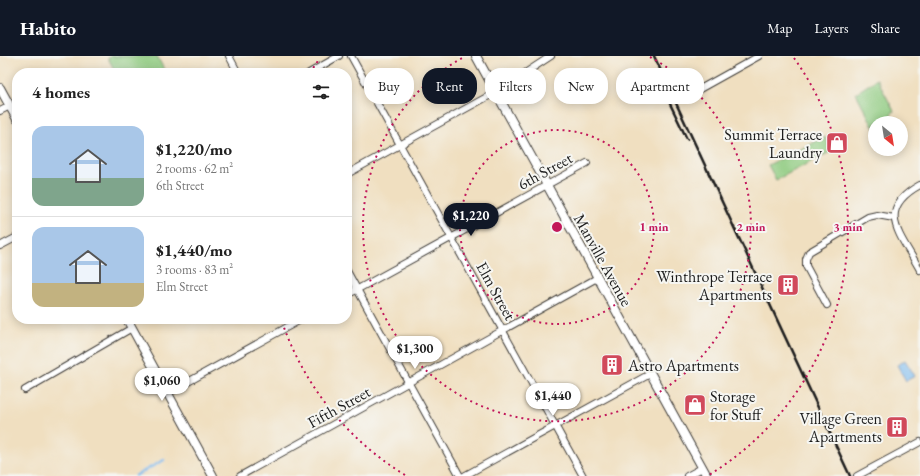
<!DOCTYPE html>
<html lang="en">
<head>
<meta charset="utf-8">
<style>
  body { margin:0; font-family:"EB Garamond",serif; background:#f2f2f2; color:#222; height:100vh; display:flex; flex-direction:column; font-size:15px; white-space:nowrap }
  * { box-sizing:border-box; margin:0 }
  p { font-size:13px; color:#767676 }
  .icon { flex:none; width:22px; height:22px; fill:none; stroke:currentColor; stroke-width:2; stroke-linecap:round; stroke-linejoin:round }
  .map { position:relative; flex:1; overflow:hidden }
  .side { position:absolute; left:12px; top:12px; width:340px; height:256px; display:flex; flex-direction:column; background:#fff; border-radius:16px; box-shadow:0 2px 10px #0003 }
  .side>* { flex:none }
  .guide { position:absolute; left:364px; top:12px; width:380px; height:36px; display:flex; gap:8px }
  .needle { width:26px; rotate:150deg }
  .buttons { position:absolute; left:868px; top:60px; display:grid; gap:8px }
  .buttons a { display:grid; place-items:center; width:40px; height:40px; border-radius:50%; background:#fff; box-shadow:0 2px 10px #0003; font-size:20px }
  .price { position:absolute; translate:-50% -34px; padding:0 9px; border-radius:14px; background:#fff; color:#222; font-size:13px; line-height:26px; filter:drop-shadow(0 1px 2px #0008) }
  .price::after { content:''; position:absolute; left:50%; top:24px; width:12px; height:9px; margin-left:-6px; background:inherit; clip-path:polygon(0 0,100% 0,50% 100%) }
  .price.on { background:#111827; color:#fff }
  ul { padding:0; list-style:none }
  li { display:flex; align-items:center; gap:12px; height:100px; padding:0 20px }
  li+li { border-top:1px solid #e0e0e0 }
  li span { display:grid; place-items:center; flex:none; width:112px; height:80px; border-radius:12px; color:#555 }
  li>.icon { margin-inline-start:auto }
  span .icon { width:48px; height:48px; fill:#fffc; stroke-width:1 }
  li b { font-size:17px }
  h2 { display:flex; justify-content:space-between; align-items:center; height:48px; padding:0 20px; font-size:17px }
  .chip { padding:0 14px; border-radius:16px; background:#fff; box-shadow:0 2px 10px #0003; font-size:14px; line-height:36px }
  .chip.on { background:#111827; color:#fff }
  header { display:flex; align-items:center; gap:24px; box-sizing:border-box; height:56px; padding:0 20px; background:#111827; color:#fff }
  header strong { font-size:19px }
  nav { display:flex; gap:22px; margin-inline-start:auto; font-size:14px }
  .map>svg:first-child { display:block }
</style>
</head>
<body>
<header>
<strong>Habito</strong>
<nav><a>Map</a><a>Layers</a><a>Share</a></nav>
</header>
<div class="map">
<svg width="920" height="420" viewBox="0 0 920 420">
  <rect width="100%" height="100%" fill="#f6f6f2"/>
  <filter id="ink" filterUnits="userSpaceOnUse"><feTurbulence type="fractalNoise" baseFrequency=".025" numOctaves="2"/><feDisplacementMap in="SourceGraphic" scale="8" xChannelSelector="R" yChannelSelector="G"/><feConvolveMatrix kernelMatrix="1 2 1 2 8 2 1 2 1" color-interpolation-filters="sRGB"/></filter>
  <filter id="wash" filterUnits="userSpaceOnUse"><feTurbulence type="fractalNoise" baseFrequency=".012" numOctaves="4" result="noise"/><feDisplacementMap in="SourceGraphic" scale="16" xChannelSelector="R" yChannelSelector="G"/><feGaussianBlur stdDeviation="0.9" result="paint"/><feColorMatrix in="noise" values="0 0 0 0 0 0 0 0 0 0 0 0 0 0 0 0 0 1.4 0 .05"/><feComposite in="paint" operator="in"/></filter>
  <g filter="url(#wash)">
    <rect width="100%" height="100%" fill="#f0dfc0"/>
    <g fill="#8eca7f" stroke="#55734e">
      <path d="M111,0H157L166,17H116L108,2Z"/>
      <path d="M877,23L894,55L884,67H875V74L856,37Z"/>
      <path d="M825,81L832,95L776,124L768,109Z"/>
    </g>
    <path fill="#7bbaef" stroke="#4c6b86" d="M905,304L915,320L906,325L897,309Z"/>
    <g fill="none" stroke-linecap="round" stroke-linejoin="round">
      <path stroke="#7bbaef" stroke-width="2.5" d="M135,420L164,404"/>
    </g>
  </g>
  <g filter="url(#ink)">
    <g fill="none" stroke-linecap="round" stroke-linejoin="round">
      <g stroke="#3c3935" stroke-width="8">
        <g id="minor">
          <path d="M229,0L238,17"/>
          <path d="M351,0L583,420"/>
          <path d="M309,17L339,0"/>
          <path d="M698,34L759,0"/>
          <path d="M0,55L10,50"/>
          <path d="M347,118L496,36L551,0"/>
          <path d="M920,129C874,154 901,179 920,214"/>
          <path d="M0,190L17,181"/>
          <path d="M347,215L460,420"/>
          <path d="M347,239L587,107"/>
          <path d="M827,249L806,210V203L809,196L868,161L877,159L894,162"/>
          <path d="M25,334L132,272"/>
          <path d="M168,337L302,263"/>
          <path d="M240,420L597,222"/>
          <path d="M464,420L650,318"/>
          <path d="M687,420L702,412"/>
          <path d="M857,420L920,386"/>
        </g>
      </g>
      <g stroke="#3c3935" stroke-width="10">
        <g id="tertiary">
          <path d="M476,0L707,420"/>
          <path d="M0,32L17,63"/>
          <path d="M127,263L213,420"/>
        </g>
      </g>
      <use href="#minor" stroke="#fff" stroke-width="6"/>
      <use href="#tertiary" stroke="#fff" stroke-width="8"/>
      <g stroke="#1c1c1c" stroke-width="2.5">
        <path d="M654,0L850,420"/>
        <path d="M659,25L687,83"/>
      </g>
    </g>
  </g>
  <g fill="none" stroke="#c2185b" stroke-width="2" stroke-dasharray="2 4">
    <circle cx="557" cy="171" r="97"/>
    <path d="M650 1A194 194 0 1 1 464 1"/>
    <path d="M405 419A291 291 0 0 1 281 263M310 17A291 291 0 0 1 320 2M794 2A291 291 0 0 1 709 419"/>
  </g>
  <defs>
    <g id="shop-square" transform="scale(1.15)"><rect x="-9" y="-9" width="18" height="18" rx="4" fill="#d1495b" stroke="#f6f6f2"/><path d="M-5-2.5h2.3a2.7 3.5 0 0 1 5.4 0H5L5.5 6h-11ZM-1.5-2.5h3a1.5 2.3 0 0 0-3 0Z" fill="#fff"/></g>
    <g id="building-square" transform="scale(1.15)"><rect x="-9" y="-9" width="18" height="18" rx="4" fill="#d1495b" stroke="#f6f6f2"/><path d="M-4-6H4V6H1V3H-1V6H-4ZM-2.5-4.3h1.7v1.8h-1.7ZM.8-4.3h1.7v1.8H.8ZM-2.5-1h1.7V.8h-1.7ZM.8-1h1.7V.8H.8Z" fill="#fff"/></g>
  </defs>
  <g fill-rule="evenodd">
    <use href="#shop-square" x="837" y="87"/>
    <use href="#building-square" x="788" y="229"/>
    <use href="#building-square" x="612" y="309"/>
    <use href="#shop-square" x="695" y="349"/>
    <use href="#building-square" x="897" y="371"/>
  </g>
  <g text-anchor="middle" dominant-baseline="central" stroke-width="4" stroke-linejoin="round" paint-order="stroke">
    <g font-size="16" fill="#1c1c1c" stroke="#f6f6f2" text-anchor="end">
      <text x="822" y="78">Summit Terrace<tspan x="822" dy="18">Laundry</tspan></text>
      <text x="772" y="220">Winthrope Terrace<tspan x="772" dy="18">Apartments</tspan></text>
      <text x="628" y="309" text-anchor="start">Astro Apartments</text>
      <text x="710" y="340" text-anchor="start">Storage<tspan x="710" dy="18">for Stuff</tspan></text>
      <text x="882" y="362">Village Green<tspan x="882" dy="18">Apartments</tspan></text>
    </g>
    <g font-size="16" fill="#1c1c1c" stroke="#f6f6f2">
      <text transform="translate(545 115) rotate(-29)">6th Street</text>
      <text transform="translate(603 204) rotate(61)">Manville Avenue</text>
      <text transform="translate(496 235) rotate(61)">Elm Street</text>
      <text transform="translate(339 351) rotate(-29)">Fifth Street</text>
    </g>
  </g>
  <circle cx="557" cy="171" r="6" fill="#c2185b" stroke="#f6f6f2" stroke-width="2"/>
  <g font-size="12" text-anchor="middle" font-weight="bold" fill="#c2185b" stroke="#f6f6f2" stroke-width="4" stroke-linejoin="round" paint-order="stroke">
    <text x="654" y="175">1 min</text>
    <text x="751" y="175">2 min</text>
    <text x="848" y="175">3 min</text>
  </g>
</svg>
<div class="buttons">
<a><svg class="needle" viewBox="-14 -14 28 28"><path d="M0-13l5 13h-10z" fill="#e53935"/><path d="M0 13l5-13h-10z" fill="#767676"/></svg></a>
</div>
<b class="price on" style="left:471px;top:181px">$1,220</b>
<b class="price" style="left:415px;top:314px">$1,300</b>
<b class="price" style="left:162px;top:346px">$1,060</b>
<b class="price" style="left:553px;top:361px">$1,440</b>
<div class="guide">
<a class="chip">Buy</a>
<a class="chip on">Rent</a>
<a class="chip">Filters</a>
<a class="chip">New</a>
<a class="chip">Apartment</a>
</div>
<section class="side">
<h2>4 homes<svg class="icon" aria-label="filters" viewBox="0 0 24 24"><path d="M4 7h16M4 17h16"/><circle cx="9" cy="7" r="2"/><circle cx="15" cy="17" r="2"/></svg></h2>
<ul>
<li><span style="background:linear-gradient(#a9c7e8 65%,#7fa58c 0)"><svg class="icon" aria-label="home" viewBox="0 0 24 24"><path d="M3 11l9-7 9 7M6 9v11h12V9"/></svg></span><div><b>$1,220/mo</b><p>2 rooms · 62 m²</p><p>6th Street</p></div></li>
<li><span style="background:linear-gradient(#a9c7e8 70%,#c2b280 0)"><svg class="icon" aria-label="home" viewBox="0 0 24 24"><path d="M3 11l9-7 9 7M6 9v11h12V9"/></svg></span><div><b>$1,440/mo</b><p>3 rooms · 83 m²</p><p>Elm Street</p></div></li>
</ul>
</section>
</div>
</body>
</html>
